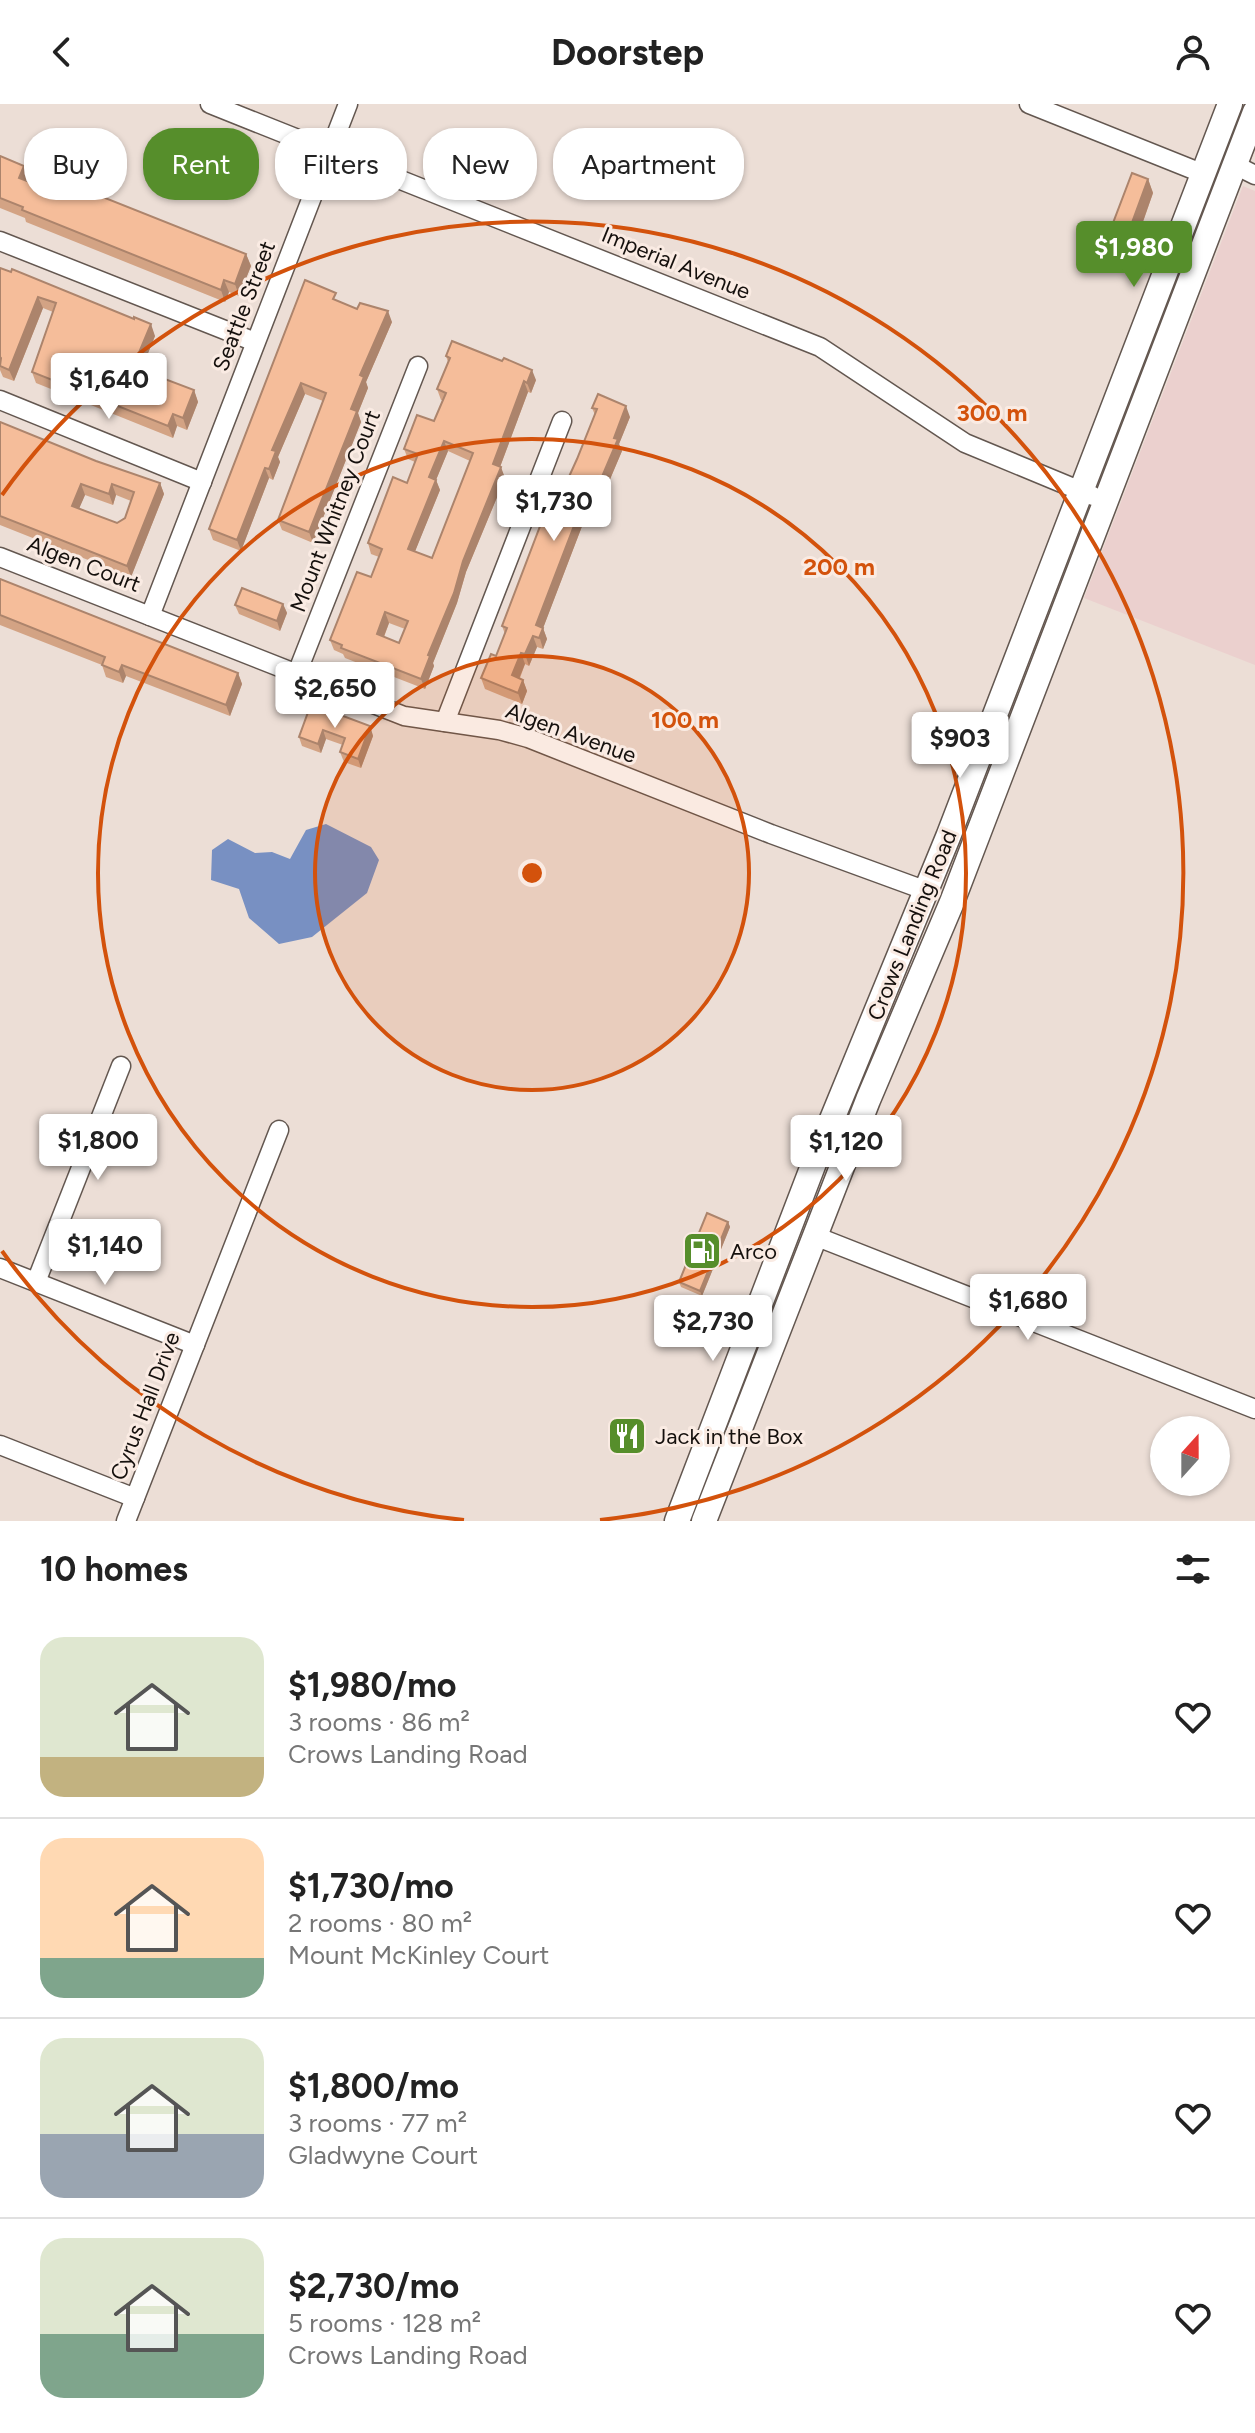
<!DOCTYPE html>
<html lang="en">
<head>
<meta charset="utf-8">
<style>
  body { margin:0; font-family:Figtree,sans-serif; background:#f2f2f2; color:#222; height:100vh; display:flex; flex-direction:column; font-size:30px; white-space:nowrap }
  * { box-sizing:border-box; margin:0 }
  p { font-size:26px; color:#767676 }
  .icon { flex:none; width:44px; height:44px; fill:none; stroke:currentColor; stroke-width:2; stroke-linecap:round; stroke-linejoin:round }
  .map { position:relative; height:1417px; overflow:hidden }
  .details { display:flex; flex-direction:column; background:#fff; flex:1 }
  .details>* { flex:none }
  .guide { position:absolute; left:24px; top:24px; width:800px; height:72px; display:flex; gap:16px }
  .needle { width:52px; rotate:21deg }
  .tools { position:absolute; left:1150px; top:1312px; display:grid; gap:16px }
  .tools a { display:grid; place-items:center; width:80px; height:80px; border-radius:50%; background:#fff; box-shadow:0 2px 6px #0004; font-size:40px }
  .price { position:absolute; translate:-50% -68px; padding:0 18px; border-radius:8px; background:#fff; color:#222; font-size:26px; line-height:52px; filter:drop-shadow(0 2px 4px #0008) }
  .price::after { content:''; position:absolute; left:50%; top:48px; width:24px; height:18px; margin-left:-12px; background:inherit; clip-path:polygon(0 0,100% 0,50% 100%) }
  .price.selected { background:#568e2b; color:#fff }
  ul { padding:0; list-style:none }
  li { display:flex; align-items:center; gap:24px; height:200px; padding:0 40px }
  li+li { border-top:2px solid #e0e0e0 }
  li span { display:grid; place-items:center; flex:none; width:224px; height:160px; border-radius:24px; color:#555 }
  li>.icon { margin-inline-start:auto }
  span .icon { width:96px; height:96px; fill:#fffc; stroke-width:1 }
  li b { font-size:34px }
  h2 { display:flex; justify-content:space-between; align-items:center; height:96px; padding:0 40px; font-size:34px }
  .tag { padding:0 28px; border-radius:32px; background:#fff; box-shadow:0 2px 6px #0004; font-size:28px; line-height:72px }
  .tag.selected { background:#568e2b; color:#fff }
  header { display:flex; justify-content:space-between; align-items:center; height:104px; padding:0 40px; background:#fff; font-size:36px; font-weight:700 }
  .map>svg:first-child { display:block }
</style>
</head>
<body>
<header><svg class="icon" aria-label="back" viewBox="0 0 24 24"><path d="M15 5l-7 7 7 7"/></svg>Doorstep<svg class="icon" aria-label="person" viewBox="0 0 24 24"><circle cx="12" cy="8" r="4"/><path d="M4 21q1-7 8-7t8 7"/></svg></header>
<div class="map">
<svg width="1255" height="1417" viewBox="0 0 1255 1417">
  <rect width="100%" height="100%" fill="#ecded6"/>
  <path fill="#ebd0ce" d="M1243,82L1255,87V561L1084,494Z"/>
  <path fill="#7890c2" d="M326,720L371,743L379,756L367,789L312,833L279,840L249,814L239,785L211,776L212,746L228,735L255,749L272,748L290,755L306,726Z"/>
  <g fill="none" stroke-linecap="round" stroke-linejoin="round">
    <g stroke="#635750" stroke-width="21">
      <g id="minor">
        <path d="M210,0L820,243L965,339L1093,392"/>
        <path d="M1029,0L1204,70"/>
        <path d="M1235,61L1255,71"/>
        <path d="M0,137L255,238"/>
        <path d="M0,296L202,378"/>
        <path d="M0,453L404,612L499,626L528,634L771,730L927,787"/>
        <path d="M150,512L348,0"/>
        <path d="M297,569L418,262"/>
        <path d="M445,618L562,317"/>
        <path d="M815,1132L1255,1305"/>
        <path d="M0,1164L195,1241"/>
        <path d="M36,1178L121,962"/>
        <path d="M0,1341L135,1394"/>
        <path d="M126,1417L279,1026"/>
      </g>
    </g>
    <g stroke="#635750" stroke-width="27">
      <g id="major">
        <path d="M677,1417L814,1059L948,733L1230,0"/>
        <path d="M704,1417L868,996L952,798L1255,8"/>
      </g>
    </g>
    <use href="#minor" stroke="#fff" stroke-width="18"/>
    <use href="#major" stroke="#fff" stroke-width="24"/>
  </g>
  <g fill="#d3a384" fill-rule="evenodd">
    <path d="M0,52L28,74L27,77L246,150L251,162L239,192L229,188L225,198L26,118L25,114L0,104Z"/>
    <path d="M1148,75L1153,89L1125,169L1107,162L1102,148Z"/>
    <path d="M0,164L155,232L141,266L194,286L198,298L187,326L177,322L173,334L36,279L32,268L53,208L43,204L14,277L3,273L0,266Z"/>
    <path d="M339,198L392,218L366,278L368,284L358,309L361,318L313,439L282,426L278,416L323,297L305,290L278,353L280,358L273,376L269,374L241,447L213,436L209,425Z"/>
    <path d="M446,252L536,276L531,289L528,288L500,363L505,374L466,468L457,499L433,559L434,562L425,585L345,554L343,550L334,546L330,536L371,473L379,453L371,450L368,439L407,379L415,358L408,355L404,345L434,317L443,296H441L437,285L448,258ZM448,347L470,357L432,454L415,447L440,386L436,376ZM389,519L405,525L399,539L384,533Z"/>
    <path d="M592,304L630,313L619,340L622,347L591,420L584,417L543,524L547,535L543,545L537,543L529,562L525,560L520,574L523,576L527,587L522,600L485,585L481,574L496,552L505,530L502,522L577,355L595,311Z"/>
    <path d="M0,318L96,357L160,379L164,390L131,473L0,421ZM85,391L113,401L116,391L131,397L125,414L117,419L79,404Z"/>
    <path d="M0,475L238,569L242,580L230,612L126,572L123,579L106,573L102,561L0,521Z"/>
    <path d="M283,500L287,509L280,527L239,510L235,501Z"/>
    <path d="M311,600L370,622L373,632L361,664L344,658L340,648L343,641L326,635L321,649L302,642L299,633Z"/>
    <path d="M728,1118L730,1123L702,1192L681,1183L679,1178Z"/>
  </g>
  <g fill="#ac846c">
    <path d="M24,62L28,74L24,86L19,74Z"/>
    <path d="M1148,75L1153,89L1125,169L1119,154Z"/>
    <path d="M246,150L251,162L239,192L235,180Z"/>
    <path d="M224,176L229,188L225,198L221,186Z"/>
    <path d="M38,193L43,204L14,277L9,266Z"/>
    <path d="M388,207L392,218L366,278L368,284L358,309L361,318L313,439L309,428L351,305L360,271Z"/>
    <path d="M151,220L155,232L138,274L133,263Z"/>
    <path d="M532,266L536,276L531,289L527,279Z"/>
    <path d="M524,277L528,288L497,371L493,360Z"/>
    <path d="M301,279L305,290L278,353L280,358L273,376L269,365L272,346Z"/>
    <path d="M194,286L198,298L187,326L183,314Z"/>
    <path d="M626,302L630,313L619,340L622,347L591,420L587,408Z"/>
    <path d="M173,310L177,322L173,334L168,322Z"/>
    <path d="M444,337L448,347L436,376L440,386L412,455L408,445L429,373Z"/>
    <path d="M501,363L505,374L466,468L457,499L433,559L434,562L425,585L421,575L428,551L463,457Z"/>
    <path d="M265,364L269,374L241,447L237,436Z"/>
    <path d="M160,379L164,390L131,473L127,462Z"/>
    <path d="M81,380L85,391L76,412L72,402Z"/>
    <path d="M112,380L116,391L113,401L109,390Z"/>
    <path d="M580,406L584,417L542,527L543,524L547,535L543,545L536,521Z"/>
    <path d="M283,500L287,509L280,527L277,517Z"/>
    <path d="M385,508L389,519L381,540L377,530Z"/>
    <path d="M533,532L537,543L529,562L525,550Z"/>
    <path d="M521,549L525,560L516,582L512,571Z"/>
    <path d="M122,561L126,572L123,579L119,568Z"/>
    <path d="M238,569L242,580L230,612L226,601Z"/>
    <path d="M523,576L527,587L522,600L518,589Z"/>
    <path d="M370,622L373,632L361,664L358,655Z"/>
    <path d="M323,626L326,635L321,649L318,640Z"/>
    <path d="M728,1118L730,1123L702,1192L700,1187Z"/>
  </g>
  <g fill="#f5bd9a" stroke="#ac846c" stroke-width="2" fill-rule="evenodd">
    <path d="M0,52L24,62L19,74L40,82L45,70L246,150L235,180L224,176L221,186L22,106L23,103L0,94Z"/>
    <path d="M1132,69L1148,75L1119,154L1102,148Z"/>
    <path d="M0,164L11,168L12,165L134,215V213L151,220L133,263L194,286L183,314L173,310L168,322L32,268L56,199L38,193L9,266L0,262L1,254L0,253Z"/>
    <path d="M305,176L336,189L333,195L357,205L360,199L388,207L360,271L364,273L351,305L357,307L309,428L278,416L326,289L301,279L272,346L276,347L269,365L265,364L237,436L209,425Z"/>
    <path d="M452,237L502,257L504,254L532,266L527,279L524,277L493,360L501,363L463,457L454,489L428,551L430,552L421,575L341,544L342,541L330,536L357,468L371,473L382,445L368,439L393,373L407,379L418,350L404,345L417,311L434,317L446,289L437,285L450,254L446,252ZM444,337L473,349L432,454L408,445L436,376L429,373ZM385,508L408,517L399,539L377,530Z"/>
    <path d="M598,290L626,302L614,334L618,335L587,408L580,406L572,427L536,521L543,524L539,534L533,532L525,550L521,549L512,571L523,576L518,589L481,574L491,550L496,552L507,524L502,522L550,396L556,383L563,386L577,355L597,305L592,304Z"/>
    <path d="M0,318L96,357L160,379L127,462L0,412ZM81,380L109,390L112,380L134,388L125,414L117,419L72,402Z"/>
    <path d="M0,475L238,569L226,601L122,561L119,568L102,561L105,553L0,511Z"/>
    <path d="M242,484L283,500L277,517L235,501Z"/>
    <path d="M311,600L370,622L358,655L340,648L345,634L323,626L318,640L299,633Z"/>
    <path d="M707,1109L728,1118L700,1187L679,1178Z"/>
  </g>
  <circle cx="532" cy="769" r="217" fill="#d3520c" fill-opacity=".12"/>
  <g fill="none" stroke="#d3520c" stroke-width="4">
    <circle cx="532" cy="769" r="217"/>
    <circle cx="532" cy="769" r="434"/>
    <path d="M464 1416A651 651 0 0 1 2 1147M2 391A651 651 0 1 1 600 1416"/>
  </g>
  <defs>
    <g id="fuel-square" transform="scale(2)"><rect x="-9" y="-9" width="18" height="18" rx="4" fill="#568e2b" stroke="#faebe3"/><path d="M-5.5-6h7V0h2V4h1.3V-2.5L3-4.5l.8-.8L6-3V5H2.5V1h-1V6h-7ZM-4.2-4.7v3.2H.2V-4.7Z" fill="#fff"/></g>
    <g id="restaurant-square" transform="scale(2)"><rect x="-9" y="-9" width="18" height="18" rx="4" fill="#568e2b" stroke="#faebe3"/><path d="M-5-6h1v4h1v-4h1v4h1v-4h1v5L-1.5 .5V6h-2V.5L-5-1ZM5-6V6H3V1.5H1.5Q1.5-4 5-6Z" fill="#fff"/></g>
  </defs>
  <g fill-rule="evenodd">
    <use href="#fuel-square" x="702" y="1147"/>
    <use href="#restaurant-square" x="627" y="1332"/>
  </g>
  <g text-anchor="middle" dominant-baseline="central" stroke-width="6" stroke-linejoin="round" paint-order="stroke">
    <g font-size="22" fill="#15100d" stroke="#faebe3">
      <text transform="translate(676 159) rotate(22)">Imperial Avenue</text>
      <text transform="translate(244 202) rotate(-69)">Seattle Street</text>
      <text transform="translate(335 407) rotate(-69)">Mount Whitney Court</text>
      <text transform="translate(84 460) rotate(21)">Algen Court</text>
      <text transform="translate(571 629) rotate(20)">Algen Avenue</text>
      <text transform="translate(912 821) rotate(-68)">Crows Landing Road</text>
      <text transform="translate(145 1302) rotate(-69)">Cyrus Hall Drive</text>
    </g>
    <g font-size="22" fill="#15100d" stroke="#faebe3" text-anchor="start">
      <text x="730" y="1147">Arco</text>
      <text x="655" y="1332">Jack in the Box</text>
    </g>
  </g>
  <circle cx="532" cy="769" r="12" fill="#d3520c" stroke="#faebe3" stroke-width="4"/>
  <g font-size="24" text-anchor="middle" font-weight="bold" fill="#d3520c" stroke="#faebe3" stroke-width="6" stroke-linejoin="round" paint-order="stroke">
    <text x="992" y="317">300 m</text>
    <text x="839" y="471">200 m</text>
    <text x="685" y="624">100 m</text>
  </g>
</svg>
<div class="tools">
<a><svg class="needle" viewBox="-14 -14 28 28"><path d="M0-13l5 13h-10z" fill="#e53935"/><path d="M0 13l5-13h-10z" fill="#767676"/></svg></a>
</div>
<b class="price selected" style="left:1134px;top:185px">$1,980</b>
<b class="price" style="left:109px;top:317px">$1,640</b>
<b class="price" style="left:554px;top:439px">$1,730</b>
<b class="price" style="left:335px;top:626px">$2,650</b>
<b class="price" style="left:960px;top:676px">$903</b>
<b class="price" style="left:98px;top:1078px">$1,800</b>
<b class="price" style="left:846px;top:1079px">$1,120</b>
<b class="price" style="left:105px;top:1183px">$1,140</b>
<b class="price" style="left:1028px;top:1238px">$1,680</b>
<b class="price" style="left:713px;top:1259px">$2,730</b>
<div class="guide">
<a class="tag">Buy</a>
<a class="tag selected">Rent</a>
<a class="tag">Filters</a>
<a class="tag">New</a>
<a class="tag">Apartment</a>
</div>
</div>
<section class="details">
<h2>10 homes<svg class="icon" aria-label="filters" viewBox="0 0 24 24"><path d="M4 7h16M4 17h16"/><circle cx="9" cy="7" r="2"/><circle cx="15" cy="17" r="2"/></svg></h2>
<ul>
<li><span style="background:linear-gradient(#dfe7d0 75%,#c2b280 0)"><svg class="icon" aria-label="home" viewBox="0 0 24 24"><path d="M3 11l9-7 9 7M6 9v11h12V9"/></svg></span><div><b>$1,980/mo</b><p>3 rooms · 86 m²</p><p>Crows Landing Road</p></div><svg class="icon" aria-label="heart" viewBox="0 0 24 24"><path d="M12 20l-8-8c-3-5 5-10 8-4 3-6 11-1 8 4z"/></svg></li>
<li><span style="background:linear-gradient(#ffd9b3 75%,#7fa58c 0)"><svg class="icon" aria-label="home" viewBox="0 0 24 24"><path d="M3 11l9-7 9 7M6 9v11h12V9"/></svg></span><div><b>$1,730/mo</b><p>2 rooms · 80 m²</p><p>Mount McKinley Court</p></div><svg class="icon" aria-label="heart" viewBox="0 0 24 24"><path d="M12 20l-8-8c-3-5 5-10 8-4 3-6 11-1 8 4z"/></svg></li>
<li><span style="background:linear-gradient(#dfe7d0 60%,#9aa5b1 0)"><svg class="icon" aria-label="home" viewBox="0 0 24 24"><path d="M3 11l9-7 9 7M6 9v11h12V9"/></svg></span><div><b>$1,800/mo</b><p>3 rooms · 77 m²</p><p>Gladwyne Court</p></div><svg class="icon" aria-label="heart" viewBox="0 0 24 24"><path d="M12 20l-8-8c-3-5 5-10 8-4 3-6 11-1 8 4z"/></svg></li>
<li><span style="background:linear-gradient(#dfe7d0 60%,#7fa58c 0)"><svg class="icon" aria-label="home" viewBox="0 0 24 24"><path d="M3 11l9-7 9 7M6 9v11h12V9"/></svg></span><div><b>$2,730/mo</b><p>5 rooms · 128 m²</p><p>Crows Landing Road</p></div><svg class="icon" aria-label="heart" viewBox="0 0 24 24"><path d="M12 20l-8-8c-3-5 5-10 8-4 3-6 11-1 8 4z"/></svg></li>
</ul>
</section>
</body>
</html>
